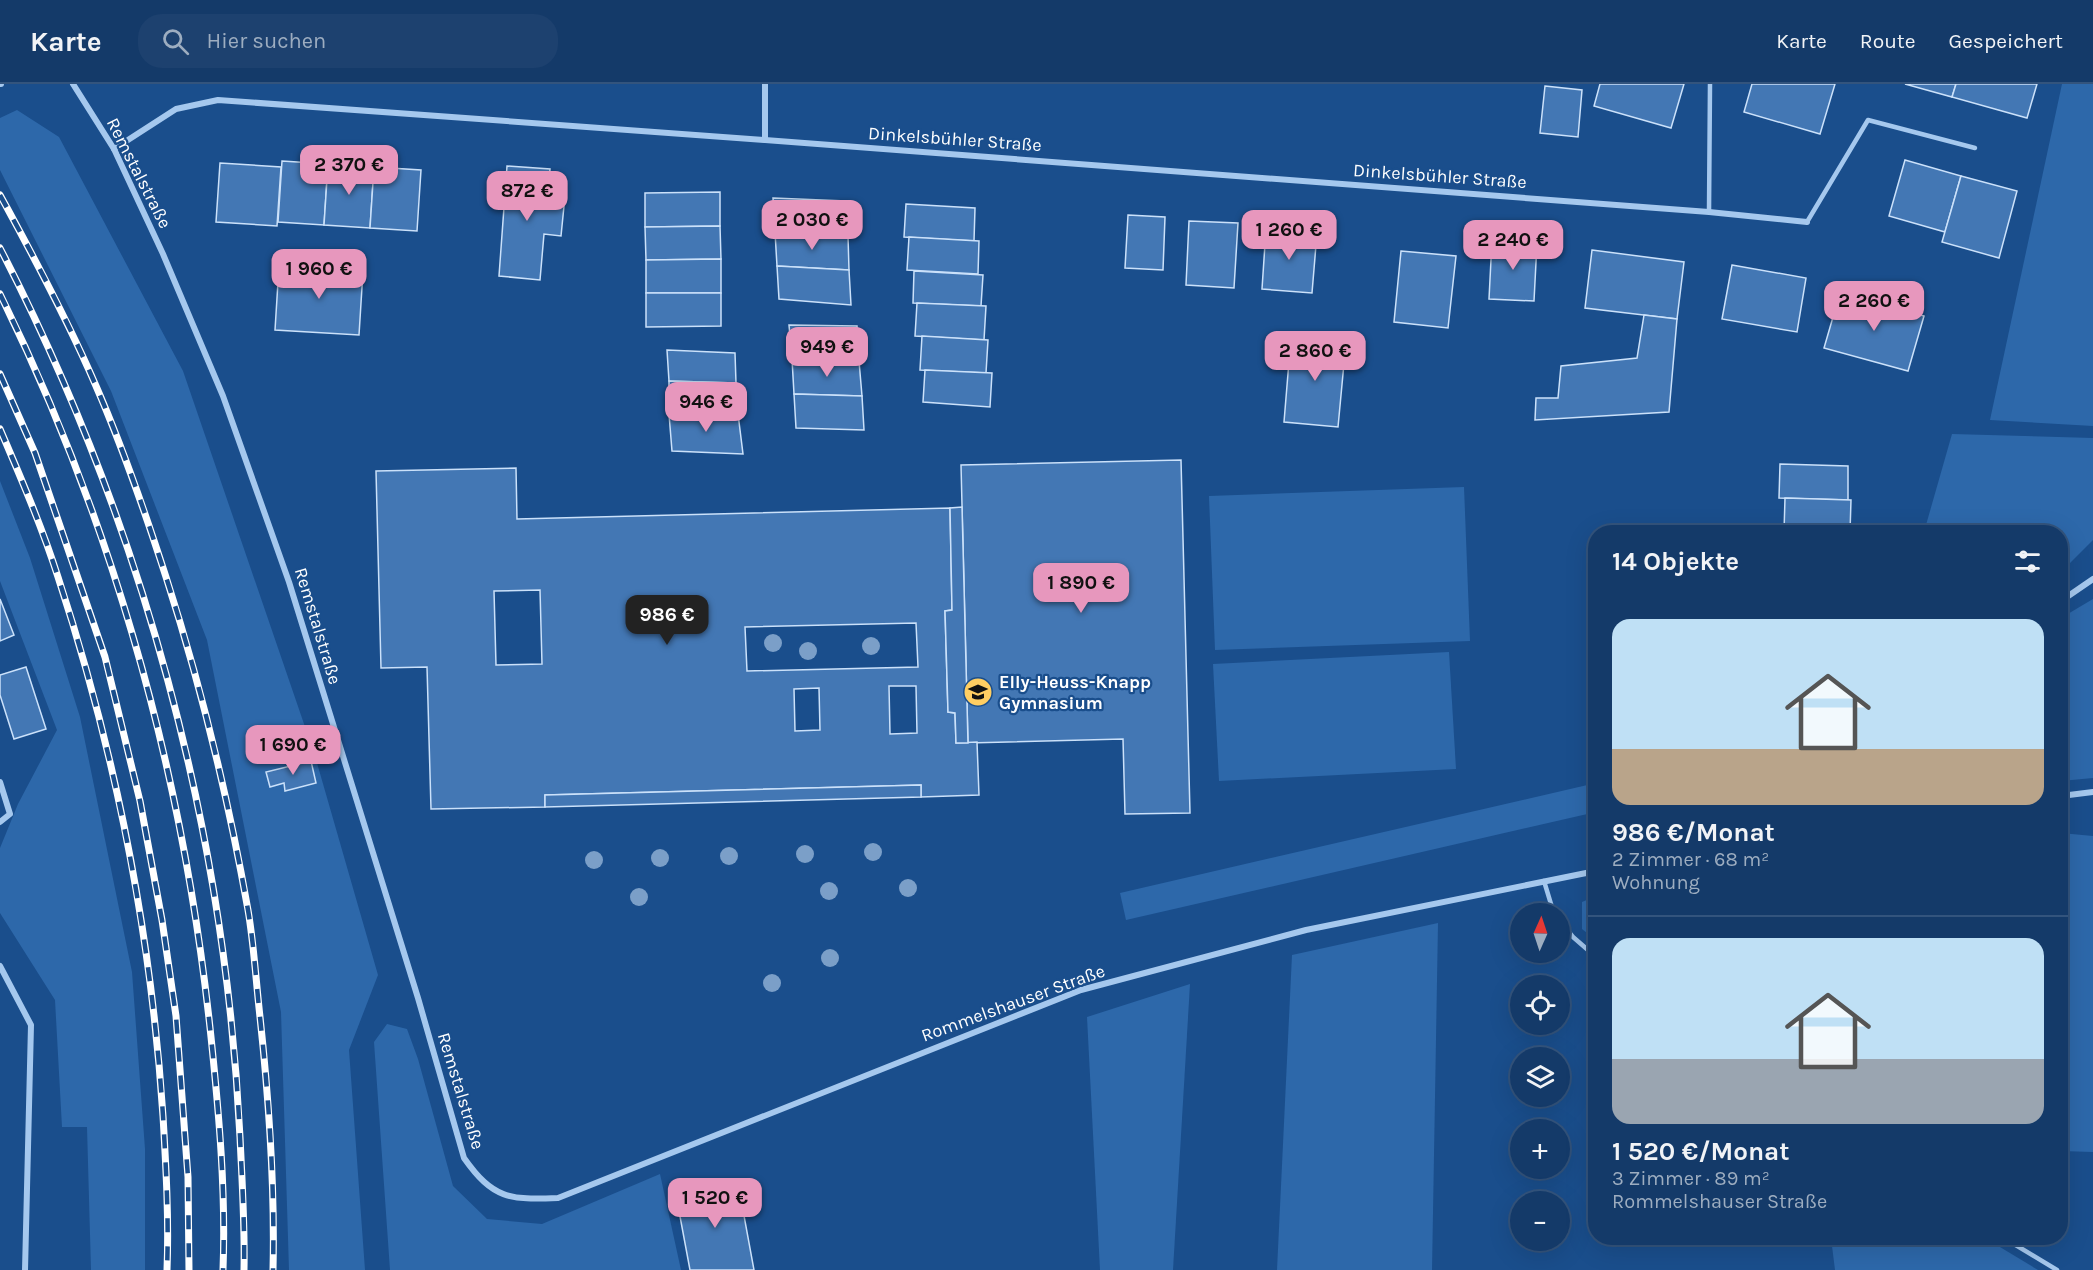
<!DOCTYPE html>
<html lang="de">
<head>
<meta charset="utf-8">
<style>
  body { margin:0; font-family:Karla,sans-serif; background:#1d416f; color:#f1f3f6; height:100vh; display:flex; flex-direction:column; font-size:22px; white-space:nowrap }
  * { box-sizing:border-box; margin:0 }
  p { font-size:20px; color:#9dadc0 }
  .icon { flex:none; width:33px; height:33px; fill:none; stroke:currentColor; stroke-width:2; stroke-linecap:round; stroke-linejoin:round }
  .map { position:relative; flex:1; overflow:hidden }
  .details { position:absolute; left:1588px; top:441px; width:480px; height:720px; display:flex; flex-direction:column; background:#143a69; border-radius:24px; box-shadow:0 6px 24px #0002,0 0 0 2px #33547d }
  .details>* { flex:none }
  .needle { width:39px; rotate:3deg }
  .controls { position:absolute; left:1510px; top:819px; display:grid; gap:12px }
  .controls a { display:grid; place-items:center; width:60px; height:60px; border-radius:50%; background:#143a69; box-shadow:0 6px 24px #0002,0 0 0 2px #33547d; font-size:30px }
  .price { position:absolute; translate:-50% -51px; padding:0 14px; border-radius:12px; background:#e797bd; color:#111; font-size:20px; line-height:39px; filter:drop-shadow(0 2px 3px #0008) }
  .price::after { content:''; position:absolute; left:50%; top:36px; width:18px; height:14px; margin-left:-9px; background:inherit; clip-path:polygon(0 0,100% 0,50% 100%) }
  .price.active { background:#222; color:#fff }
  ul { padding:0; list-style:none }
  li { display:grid; align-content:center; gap:12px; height:318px; padding:0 24px }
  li+li { border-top:2px solid #33547d }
  li span { display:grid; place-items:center; height:186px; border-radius:18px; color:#555 }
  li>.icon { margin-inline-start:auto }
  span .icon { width:108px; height:108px; fill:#fffc; stroke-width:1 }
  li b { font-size:26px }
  h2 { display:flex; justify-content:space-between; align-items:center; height:72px; padding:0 24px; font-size:26px }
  header { display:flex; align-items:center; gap:36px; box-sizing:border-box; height:84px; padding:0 30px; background:#143a69; border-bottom:2px solid #33547d }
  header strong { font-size:28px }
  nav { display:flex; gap:33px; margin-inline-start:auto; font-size:21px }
  .search { width:420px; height:54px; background:#1d416f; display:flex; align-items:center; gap:15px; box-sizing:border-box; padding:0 21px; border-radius:24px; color:#9dadc0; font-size:22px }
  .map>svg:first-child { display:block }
</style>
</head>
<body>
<header>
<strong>Karte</strong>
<div class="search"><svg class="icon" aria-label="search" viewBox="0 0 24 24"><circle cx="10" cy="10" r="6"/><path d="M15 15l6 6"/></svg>Hier suchen</div>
<nav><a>Karte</a><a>Route</a><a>Gespeichert</a></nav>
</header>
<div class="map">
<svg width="2093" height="1186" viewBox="0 0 2093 1186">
  <rect width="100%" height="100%" fill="#1a4e8c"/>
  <g fill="#2d68aa">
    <path d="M2062,0H2093V342L1990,336Z"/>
    <path d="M17,26L59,53L183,287L315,672L378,891L349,966L365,1186H289L281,928L207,556L111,307L0,86V34Z"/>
    <path d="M1952,350L2093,354V456L2061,488V448H1924Z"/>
    <path d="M0,397L30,474L80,633L132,888L145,1065V1186H91L87,1043H62L55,916L0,829V764L18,720L57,646L0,497Z"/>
    <path d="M1464,403L1470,557L1215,566L1209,412Z"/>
    <path d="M2093,515V694L2061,697V534Z"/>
    <path d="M1449,568L1456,685L1219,697L1213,580Z"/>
    <path d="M1596,699V728L1126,836L1120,809Z"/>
    <path d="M2061,749L2093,752V1068L2061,1067Z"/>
    <path d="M1596,812V856L1582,845V818Z"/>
    <path d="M1438,839L1432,1186H1277L1292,871Z"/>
    <path d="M1190,900L1173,1186H1100L1087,933Z"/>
    <path d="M387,940L407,945L418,975L453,1102L487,1135L542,1140L660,1090L681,1186H390L374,958Z"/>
    <path d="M1831,1154H1985L2038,1186H1835Z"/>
  </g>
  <g fill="#4377b4" stroke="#cbe1fa" stroke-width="1.5" fill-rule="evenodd">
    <path d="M1600,0H1684L1671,44L1594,22Z"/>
    <path d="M1752,0H1835L1820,50L1744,28Z"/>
    <path d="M1905,0H1956L1952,13Z"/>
    <path d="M1956,0H2037L2027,34L1952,13Z"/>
    <path d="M1545,2L1582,6L1578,53L1540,49Z"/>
    <path d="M1905,76L1961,92L1945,148L1889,132Z"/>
    <path d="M282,77L328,80L324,141L278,138Z"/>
    <path d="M220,79L281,83L277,142L216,138Z"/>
    <path d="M328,80L374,83L370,144L324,141Z"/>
    <path d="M507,82L550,85L547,121L564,122L561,152L544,150L540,196L499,192Z"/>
    <path d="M374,83L421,86L417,147L370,144Z"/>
    <path d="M1961,92L2017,107L1999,174L1942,158Z"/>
    <path d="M720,108V142L645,143V109Z"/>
    <path d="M773,114L846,117L848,152L775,148Z"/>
    <path d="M906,120L975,124L974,157L904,153Z"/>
    <path d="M1128,131L1165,133L1163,186L1125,184Z"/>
    <path d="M1189,137L1238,139L1234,204L1186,201Z"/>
    <path d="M720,142L721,175L646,176L645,143Z"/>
    <path d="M1266,145L1317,149L1312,209L1262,205Z"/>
    <path d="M775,148L848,152L849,186L777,182Z"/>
    <path d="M909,153L979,157L978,190L907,186Z"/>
    <path d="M1492,156L1537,159L1534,217L1489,215Z"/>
    <path d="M1592,166L1684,178L1677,235L1585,224Z"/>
    <path d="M1401,167L1456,172L1448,244L1394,238Z"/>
    <path d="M721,175V209H646V176Z"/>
    <path d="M1732,181L1806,194L1797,248L1722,235Z"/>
    <path d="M279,182L363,187L359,251L275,246Z"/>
    <path d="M777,182L849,186L851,221L779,215Z"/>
    <path d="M914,187L983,191L981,222L913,219Z"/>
    <path d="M646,209H721V242L646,243Z"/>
    <path d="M1840,209L1924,232L1908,287L1824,264Z"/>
    <path d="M917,219L986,222L984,256L915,252Z"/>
    <path d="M1644,231L1677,235L1669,328L1535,336L1536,314H1558L1561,282L1637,274Z"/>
    <path d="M789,241L857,242L859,277L792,275Z"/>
    <path d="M922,252L988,256L986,289L920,286Z"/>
    <path d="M1291,253L1346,258L1338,343L1284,338Z"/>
    <path d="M667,266L735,269L736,299L669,297Z"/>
    <path d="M792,275L859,277L862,312L794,310Z"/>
    <path d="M925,286L992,289L990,323L923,318Z"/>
    <path d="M669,297L736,299L738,330H669Z"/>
    <path d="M794,310L862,312L864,346L796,344Z"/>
    <path d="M669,330H738L743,370L672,367Z"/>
    <path d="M1181,376L1190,729L1125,730L1123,655L968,659L961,381Z"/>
    <path d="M1780,380L1848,382V416L1779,414Z"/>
    <path d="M516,384L517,435L950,424L952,526L945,527L948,628L955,629L956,659L977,658L979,711L921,713V701L545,711V723L431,725L427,583L381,584L376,387ZM540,506L542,580L496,581L494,507ZM916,539L918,583L747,587L745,543ZM889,602H916L917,649L890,650ZM819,604L820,646L795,647L794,605Z"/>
    <path d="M1785,414L1851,416L1850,448H1784Z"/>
    <path d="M962,423L968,659H956L955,629L948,628L945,527L952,526L950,424Z"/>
    <path d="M0,515L14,551L0,557Z"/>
    <path d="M26,583L46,645L14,655L0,611V591Z"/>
    <path d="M311,677L316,699L285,707L284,699L270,703L266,688Z"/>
    <path d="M921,701V713L545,723V711Z"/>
    <path d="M738,1099L754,1186H690L676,1111Z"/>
  </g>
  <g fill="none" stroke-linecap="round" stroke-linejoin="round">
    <g stroke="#a5c8ee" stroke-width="4.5">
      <path d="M1709,128L1710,0"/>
      <path d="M1807,138L1868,36L1975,64"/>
      <path d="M1544,797L1554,830"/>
      <path d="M1560,837L1573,853L1596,873"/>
      <path d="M2004,1154L2057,1186"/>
    </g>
    <g stroke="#a5c8ee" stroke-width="6">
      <path d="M0,0H1"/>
      <path d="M73,0L114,65L163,170L223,312L289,498L418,914L464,1074C493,1115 509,1116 558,1114L1081,906L1306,846L1596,787"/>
      <path d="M765,0V56"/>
      <path d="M114,65L176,25L218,16L765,56L1709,128L1807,138"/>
      <path d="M2061,517L2093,495"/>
      <path d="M0,698L10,730L0,738"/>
      <path d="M2061,712L2093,708"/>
      <path d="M0,882L31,941L25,1186"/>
    </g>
    <g stroke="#fff" stroke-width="7">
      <g id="rail">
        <path d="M0,111C34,173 68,237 96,302C123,364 145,428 166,493C201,602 228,713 248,826C254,861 256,898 260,933C269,1017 275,1101 273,1186"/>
        <path d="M0,164C142,439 225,744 240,1053C242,1097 245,1142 244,1186"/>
        <path d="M0,210C115,444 184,693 211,953C219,1030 226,1109 223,1186"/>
        <path d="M0,290L35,369L105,573L140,717L162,836L176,932L188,1093L189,1186"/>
        <path d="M0,345C21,394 42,443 58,493C115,667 151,849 163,1032C166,1083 169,1135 167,1186"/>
      </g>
    </g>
    <use href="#rail" stroke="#1a4e8c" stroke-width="4.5" stroke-dasharray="14" stroke-linecap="butt"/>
  </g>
  <g fill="#7b9fc8">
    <circle cx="773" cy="559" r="9"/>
    <circle cx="871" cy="562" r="9"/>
    <circle cx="808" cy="567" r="9"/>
    <circle cx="873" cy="768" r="9"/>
    <circle cx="805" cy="770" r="9"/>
    <circle cx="729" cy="772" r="9"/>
    <circle cx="660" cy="774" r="9"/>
    <circle cx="594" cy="776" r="9"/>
    <circle cx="908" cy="804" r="9"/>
    <circle cx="829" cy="807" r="9"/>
    <circle cx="639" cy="813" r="9"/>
    <circle cx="830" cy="874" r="9"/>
    <circle cx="772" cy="899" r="9"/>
  </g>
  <defs>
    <g id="school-disc" transform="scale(1.5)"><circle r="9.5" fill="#ffce62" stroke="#1a4e8c"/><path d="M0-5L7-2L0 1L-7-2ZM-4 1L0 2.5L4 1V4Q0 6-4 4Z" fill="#111"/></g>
  </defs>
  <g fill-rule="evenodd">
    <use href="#school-disc" x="978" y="608"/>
  </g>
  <g text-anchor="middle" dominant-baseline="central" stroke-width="4.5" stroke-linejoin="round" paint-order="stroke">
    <g font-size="18" fill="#fff" stroke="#1a4e8c">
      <text transform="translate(955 55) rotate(4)">Dinkelsbühler Straße</text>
      <text transform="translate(139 89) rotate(63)">Remstalstraße</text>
      <text transform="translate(1440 92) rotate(4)">Dinkelsbühler Straße</text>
      <text transform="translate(318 542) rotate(73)">Remstalstraße</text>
      <text transform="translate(1013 919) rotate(-20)">Rommelshauser Straße</text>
      <text transform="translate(461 1007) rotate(73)">Remstalstraße</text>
    </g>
    <g font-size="18" font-weight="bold" fill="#fff" stroke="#1a4e8c" text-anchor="start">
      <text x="999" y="598">Elly-Heuss-Knapp<tspan x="999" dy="21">Gymnasium</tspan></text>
    </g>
  </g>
</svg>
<div class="controls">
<a><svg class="needle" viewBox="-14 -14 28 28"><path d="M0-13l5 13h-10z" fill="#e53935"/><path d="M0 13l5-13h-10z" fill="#9dadc0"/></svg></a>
<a><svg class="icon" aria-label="locate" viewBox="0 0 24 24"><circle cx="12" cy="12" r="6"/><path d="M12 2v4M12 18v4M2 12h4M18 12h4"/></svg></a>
<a><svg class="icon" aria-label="layers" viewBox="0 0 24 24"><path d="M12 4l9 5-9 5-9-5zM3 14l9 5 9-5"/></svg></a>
<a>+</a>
<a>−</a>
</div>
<b class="price" style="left:349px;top:112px">2 370 €</b>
<b class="price" style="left:527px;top:138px">872 €</b>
<b class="price" style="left:812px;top:167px">2 030 €</b>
<b class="price" style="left:1289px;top:177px">1 260 €</b>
<b class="price" style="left:1513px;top:187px">2 240 €</b>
<b class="price" style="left:319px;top:216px">1 960 €</b>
<b class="price" style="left:1874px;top:248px">2 260 €</b>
<b class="price" style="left:827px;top:294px">949 €</b>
<b class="price" style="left:1315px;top:298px">2 860 €</b>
<b class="price" style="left:706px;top:349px">946 €</b>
<b class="price" style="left:1081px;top:530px">1 890 €</b>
<b class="price active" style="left:667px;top:562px">986 €</b>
<b class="price" style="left:293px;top:692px">1 690 €</b>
<b class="price" style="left:715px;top:1145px">1 520 €</b>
<section class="details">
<h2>14 Objekte<svg class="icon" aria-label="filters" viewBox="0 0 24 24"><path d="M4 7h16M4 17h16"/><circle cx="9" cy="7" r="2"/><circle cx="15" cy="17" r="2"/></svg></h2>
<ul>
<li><span style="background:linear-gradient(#bfe0f5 70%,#b9a48a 0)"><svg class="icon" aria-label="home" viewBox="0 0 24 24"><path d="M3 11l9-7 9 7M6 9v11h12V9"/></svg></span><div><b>986 €/Monat</b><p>2 Zimmer · 68 m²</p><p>Wohnung</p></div></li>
<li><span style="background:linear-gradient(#bfe0f5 65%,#9aa5b1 0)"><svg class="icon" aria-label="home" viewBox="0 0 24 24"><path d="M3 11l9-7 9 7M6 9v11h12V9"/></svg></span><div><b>1 520 €/Monat</b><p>3 Zimmer · 89 m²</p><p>Rommelshauser Straße</p></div></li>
</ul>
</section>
</div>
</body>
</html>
